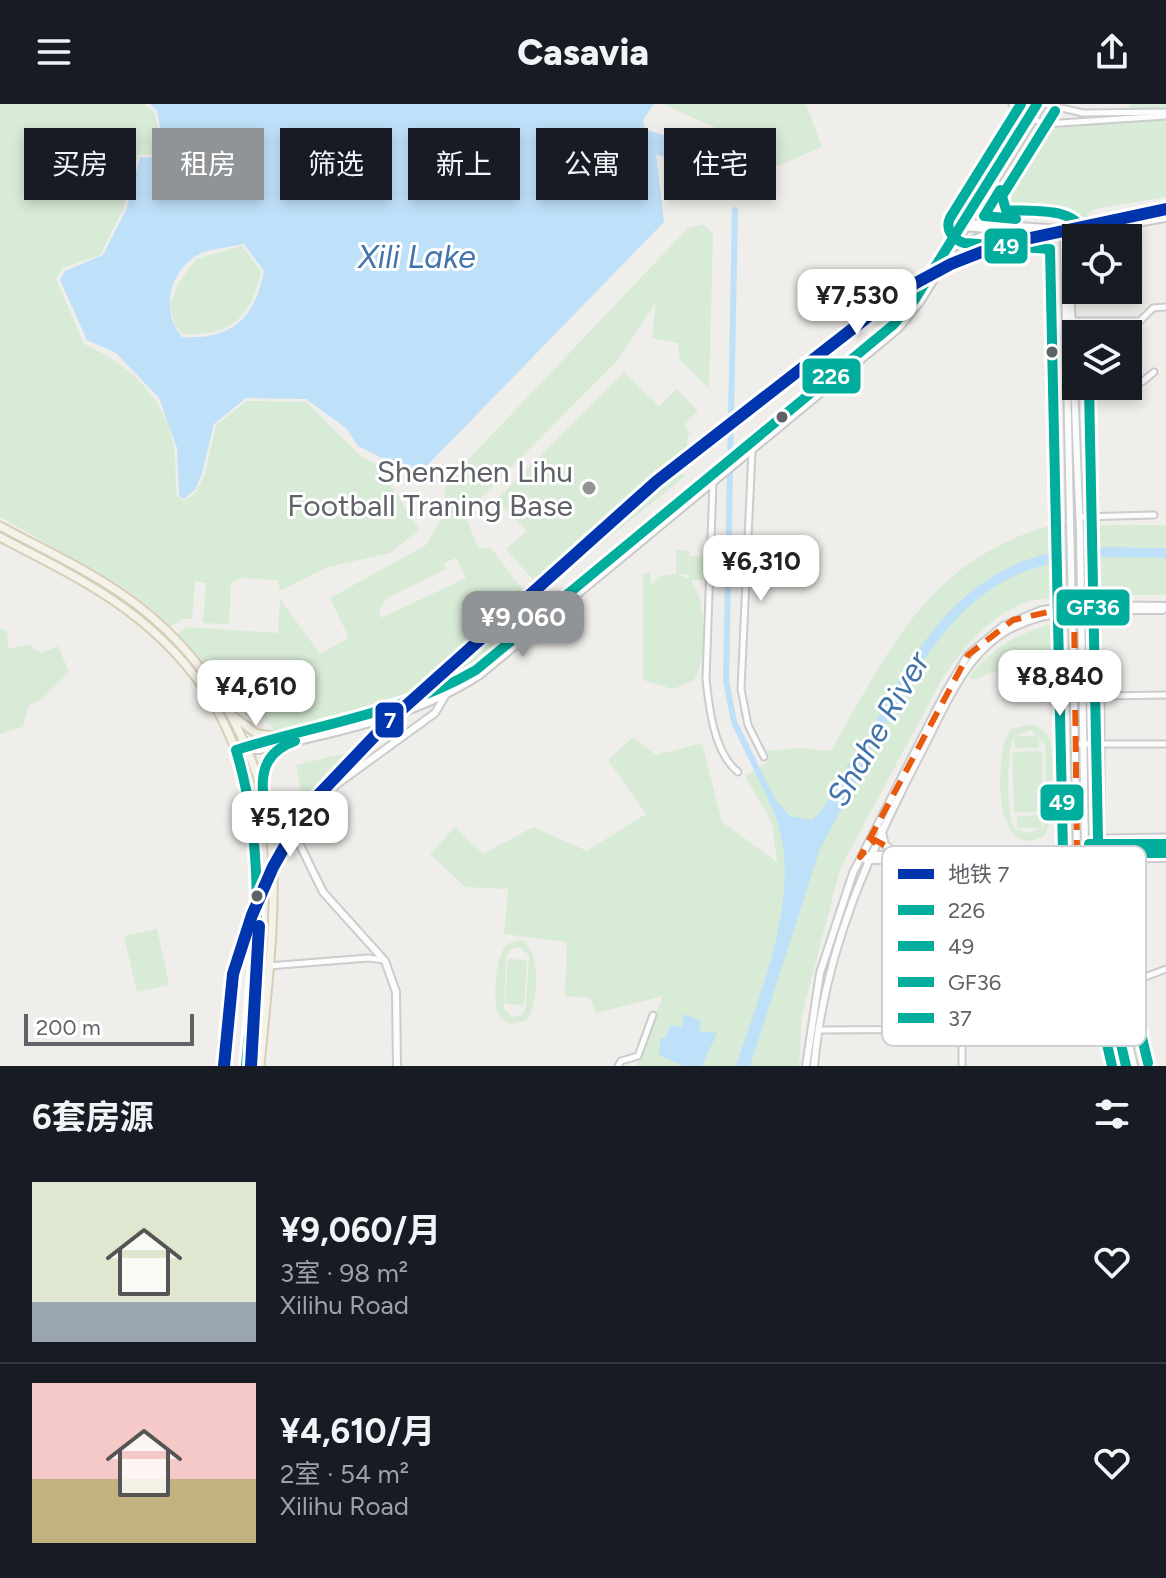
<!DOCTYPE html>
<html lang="zh">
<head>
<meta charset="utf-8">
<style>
  body { margin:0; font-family:Figtree,"Noto Sans SC",sans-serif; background:#20242c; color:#f1f3f6; height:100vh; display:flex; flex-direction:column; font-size:30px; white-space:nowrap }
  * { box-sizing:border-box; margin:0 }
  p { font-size:26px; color:#9ea1a6 }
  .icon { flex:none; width:44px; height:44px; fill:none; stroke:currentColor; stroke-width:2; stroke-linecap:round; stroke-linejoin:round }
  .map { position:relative; height:962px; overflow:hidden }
  .drawer { display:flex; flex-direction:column; background:#171b24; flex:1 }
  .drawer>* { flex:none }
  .banner { position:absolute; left:24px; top:24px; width:1118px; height:72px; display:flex; gap:16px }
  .controls { position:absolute; left:1062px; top:120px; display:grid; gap:16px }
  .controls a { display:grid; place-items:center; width:80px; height:80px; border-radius:0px; background:#171b24; box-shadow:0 4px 12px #0003; font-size:40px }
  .scale { position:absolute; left:24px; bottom:20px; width:170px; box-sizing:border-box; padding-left:8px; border:4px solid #5f6368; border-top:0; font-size:22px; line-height:28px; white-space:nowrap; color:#5f6368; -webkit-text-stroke:6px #fff; paint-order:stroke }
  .price { position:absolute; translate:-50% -68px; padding:0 18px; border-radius:16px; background:#fff; color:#222; font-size:26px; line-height:52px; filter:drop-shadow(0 2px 4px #0008) }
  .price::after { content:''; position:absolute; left:50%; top:48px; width:24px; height:18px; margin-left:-12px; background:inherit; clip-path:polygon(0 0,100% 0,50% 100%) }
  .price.selected { background:#919496; color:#fff }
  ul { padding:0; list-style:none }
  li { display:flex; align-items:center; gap:24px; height:200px; padding:0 32px }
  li+li { border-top:2px solid #363941 }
  li span { display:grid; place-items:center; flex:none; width:224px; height:160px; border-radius:0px; color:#555 }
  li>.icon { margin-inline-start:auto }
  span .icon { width:96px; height:96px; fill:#fffc; stroke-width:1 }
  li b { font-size:34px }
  h2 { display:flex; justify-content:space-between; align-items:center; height:96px; padding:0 32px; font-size:34px }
  .pill { padding:0 28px; border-radius:0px; background:#171b24; box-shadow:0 4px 12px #0003; font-size:28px; line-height:72px }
  .pill.selected { background:#919496; color:#fff }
  header { display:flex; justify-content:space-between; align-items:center; height:104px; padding:0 32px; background:#171b24; font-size:36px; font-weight:800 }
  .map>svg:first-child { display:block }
</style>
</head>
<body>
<header><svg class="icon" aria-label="menu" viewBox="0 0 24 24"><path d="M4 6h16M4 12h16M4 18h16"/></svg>Casavia<svg class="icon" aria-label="share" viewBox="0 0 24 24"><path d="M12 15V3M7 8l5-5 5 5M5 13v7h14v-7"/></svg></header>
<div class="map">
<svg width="1166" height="962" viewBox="0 0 1166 962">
  <rect width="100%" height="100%" fill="#efeeea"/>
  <g fill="#d8ebd6" fill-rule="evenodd">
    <path d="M0,0H144L155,9L163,52L138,50L124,103L100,151L62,164L56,175L84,240C125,258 168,295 174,343C176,358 175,376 177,392L184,397L196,388L205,370L216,321L247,297L306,298L362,353L389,368L384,376C402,390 405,410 420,425L390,449L328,463L280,487L278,476L242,474L231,479L229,520L203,519L206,479L195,477L192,515H183L169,524L125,484L0,413Z"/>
    <path d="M663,0H806L822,43L754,72L718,25Z"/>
    <path d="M1129,0H1166V93L1094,105L1084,115C1049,117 1019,121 994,93L1035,30L1075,20L1129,18Z"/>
    <path d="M703,120L713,130L709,285L680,256L678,239L652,234L656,198L617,257L465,410L478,444H491L539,508L452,576L399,601L275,626L261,612L251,616L176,531L187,523L278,529L280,495L320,550L349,534L330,494L426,441L441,416L446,379L688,124ZM456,454L466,474L381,514L379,506L387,494L446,465L444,459Z"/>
    <path d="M242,142L261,167C252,213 230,233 183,230L175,221L170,201L178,180L196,155Z"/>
    <path d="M624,268L659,302L677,285L698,307L684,321L690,328L687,334L688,362L681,368L685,372L543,487L506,445L527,427L496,396Z"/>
    <path d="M1059,419H1066L1068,429H1088V421H1166V491H1092L1088,477H1068L1066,489C1055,496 1041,494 1030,497C992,508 963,544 942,575L840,765L802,911L799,962H636L663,892L596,909L590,894L565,892L567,838L504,830L508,785L465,783L430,750L455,723L483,750L533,723L587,747L646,710L608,656L633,633L656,651L702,639L722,718L777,758L772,719L745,672L768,658L764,647L798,644L831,647C893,540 929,453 1059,419Z"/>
    <path d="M676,446L689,447V470H677L689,475L690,452L703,453V476H690C707,493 708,558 693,577L673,585L643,576V469H650L651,480L661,472L676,470Z"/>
    <path d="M1051,520L1052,547L973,576L969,573C995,542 1013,532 1051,520Z"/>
    <path d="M0,525L7,526L8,545L31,540L32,544L41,549L58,542L69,568L42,595L29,601L23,623L0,630Z"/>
    <path d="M1032,620L1046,628L1051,638L1054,711L1045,731C990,764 995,642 1011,625ZM1031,626L1045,640L1047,711L1042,724L1041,711L1017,712V724H1041L1029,729C1022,728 1017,727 1013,721C1006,709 1007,642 1014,632L1015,644H1039V632H1014Z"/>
    <path d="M356,647L357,653L303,697L296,661Z"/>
    <path d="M1042,647L1043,708H1014L1012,648Z"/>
    <path d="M157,825L169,881L137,888L124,832Z"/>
    <path d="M521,836C542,846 539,901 526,917L511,920C504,917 499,914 497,906C493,890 496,852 507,840ZM520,843L529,852L526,903L522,911L512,913L504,905L506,854L511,845Z"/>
    <path d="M508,855L527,856L524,901L505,900Z"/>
  </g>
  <g fill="#bfe0f9" fill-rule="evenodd">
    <path d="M150,0H654L643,16L645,25C681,40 742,35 745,86L734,87L733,79L656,50L664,118L417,372L358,342L347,325L306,295L246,294L214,320L202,369L195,386L184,395L179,392L177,344L159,294L116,249L87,236L60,176L65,167L103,151L127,104L140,53L166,54L157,7ZM244,140L264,167C255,215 231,236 182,233C162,209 167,173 194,153C205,145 230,143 244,140Z"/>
    <path d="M863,645L870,651L820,745L750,962H736C761,884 810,775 769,698L774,694L790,712L812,716C835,696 838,663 863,645Z"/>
    <path d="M684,910L701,917L699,927L717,929L702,962H684L659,951L660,935L666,933L670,921L682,923Z"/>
  </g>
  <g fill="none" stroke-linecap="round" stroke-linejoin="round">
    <path stroke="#bfe0f9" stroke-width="6" d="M735,106L726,577L734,618L774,700"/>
    <path stroke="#bfe0f9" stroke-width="10" d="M859,658C908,571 951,470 1062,452C1096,446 1131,449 1166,449"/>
    <g stroke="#cbcccc" stroke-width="9">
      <g id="minor">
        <path d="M1012,0L1019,10L1045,20L1166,12"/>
        <path d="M1044,0L1083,9L1166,8"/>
        <path d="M1073,217H1140L1153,204L1166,203"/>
        <path d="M1128,278H1142L1154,268"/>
        <path d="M752,347L741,585L748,621L764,653"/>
        <path d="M713,378L706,575C709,604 714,649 738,668"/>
        <path d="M1080,413L1154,411"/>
        <path d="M1166,591L1101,592V734L1166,733"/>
        <path d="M1075,640H1166"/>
        <path d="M268,862L368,854L384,856"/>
        <path d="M1108,887L1166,865"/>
        <path d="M962,925V962"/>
        <path d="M818,926L1117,924"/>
        <path d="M618,962L621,957L638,952L653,911"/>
      </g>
    </g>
    <g stroke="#cbcccc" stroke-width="10">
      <g id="tertiary">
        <path d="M969,119L1043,0"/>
        <path d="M962,121L1037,0"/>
        <path d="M1064,128L1077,746L1126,962"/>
        <path d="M1068,128L1080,429L1085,746L1134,962"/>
        <path d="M881,725L885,741L898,750"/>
        <path d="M866,751L1166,749"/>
        <path d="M866,756L1166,754"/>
        <path d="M397,962L396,888L385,857L323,788L298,737L295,720L307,702L435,609L445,592"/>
        <path d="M806,962L820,869L853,769L945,589L968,551L1003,522L1042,506L1081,501L1166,502"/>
        <path d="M814,962C825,843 870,747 924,643C946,600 965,551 1008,526C1054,500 1112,507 1163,506L1166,502"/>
      </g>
    </g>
    <g stroke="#cacacb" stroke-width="10">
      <g id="secondary">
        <path d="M988,88L991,110L1002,120"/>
        <path d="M967,119L1065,125L1166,107"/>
        <path d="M964,123L1064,132L1166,114"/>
        <path d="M956,142L990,129"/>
        <path d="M242,644C326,615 397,618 476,566L882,232L915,195L962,121"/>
        <path d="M236,646H259C336,628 412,615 480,571L898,225L920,198L969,119"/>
      </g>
    </g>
    <g stroke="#d7ceb8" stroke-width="11">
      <g id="primary">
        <path d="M0,422C46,447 95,469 137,501C217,562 269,660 273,762C275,828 266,896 260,962"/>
        <path d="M0,433C43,456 88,477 127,506C288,626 261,787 246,962"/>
        <path d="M233,612L257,630L284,633"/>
        <path d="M261,682L267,656L286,640"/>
      </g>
    </g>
    <use href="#minor" stroke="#fdfcfc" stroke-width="5"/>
    <use href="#tertiary" stroke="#fdfcfc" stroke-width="6"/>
    <use href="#secondary" stroke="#fdfcfc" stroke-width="6"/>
    <use href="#primary" stroke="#f4f2e9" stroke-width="7"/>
    <g stroke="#fff" stroke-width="16">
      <g id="bus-1">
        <path d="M265,703C259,672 263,648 295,637"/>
        <path d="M246,962C256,854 268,751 236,646C318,620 401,610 476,566L893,221L915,195L1037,0"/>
      </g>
    </g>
    <g stroke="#fff" stroke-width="16">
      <path id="bus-2" d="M1021,0L950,114C945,125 952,135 964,139L1050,145L1063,748L1112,962"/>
    </g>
    <g stroke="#fff" stroke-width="16">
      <g id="bus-3">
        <path d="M1055,7L1002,92L1006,106C1030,108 1081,101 1084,134"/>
        <path d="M1000,86L984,112L1016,115"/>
        <path d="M1089,282L1098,735L1103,770L1148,959"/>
        <path d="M1089,740H1166"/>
      </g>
    </g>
    <g stroke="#fff" stroke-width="16">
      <path id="bus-4" d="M1126,962L1077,749H1166"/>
    </g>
    <use href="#bus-1" stroke="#01ad9c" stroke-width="10"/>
    <use href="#bus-2" stroke="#01ad9c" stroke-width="10"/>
    <use href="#bus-3" stroke="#01ad9c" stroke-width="10"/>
    <use href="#bus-4" stroke="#01ad9c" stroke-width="10"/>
    <g stroke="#fff" stroke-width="18">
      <g id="metro-1">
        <path d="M224,962L233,870L252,811L273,763L307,703L389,617L657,377L901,187L951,160L1002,140L1166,105"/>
        <path d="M251,962L259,822"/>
      </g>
    </g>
    <use href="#metro-1" stroke="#0035ad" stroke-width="12"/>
  </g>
  <path fill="none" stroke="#e8590c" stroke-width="6" stroke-dasharray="16 10" stroke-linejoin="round" d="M1074,502L1077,749L902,751L875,736L860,753L968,551L1013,516Z"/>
  <g fill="#5f6368" stroke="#fff" stroke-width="3">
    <circle cx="1052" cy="248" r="7"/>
    <circle cx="782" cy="313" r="7"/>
    <circle cx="257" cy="792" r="7"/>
  </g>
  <circle fill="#919496" stroke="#fff" stroke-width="3" cx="589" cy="384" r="8"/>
  <g text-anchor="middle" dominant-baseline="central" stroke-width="6" stroke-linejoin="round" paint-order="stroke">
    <g font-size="30" fill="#5f6368" stroke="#fff" text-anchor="end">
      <text x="573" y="367">Shenzhen Lihu<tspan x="573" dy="34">Football Traning Base</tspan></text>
    </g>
    <g font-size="32" font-style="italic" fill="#4174aa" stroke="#fff">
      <text x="417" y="153">Xili Lake</text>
      <text transform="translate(878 625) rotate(-60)">Shahe River</text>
    </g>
  </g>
  <rect x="882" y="742" width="264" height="200" rx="12" fill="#fff" stroke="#cfd0d2" stroke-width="2"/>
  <rect x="898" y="765" width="36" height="10" fill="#0035ad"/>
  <rect x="898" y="801" width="36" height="10" fill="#01ad9c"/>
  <rect x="898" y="837" width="36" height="10" fill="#01ad9c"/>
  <rect x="898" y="873" width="36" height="10" fill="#01ad9c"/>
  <rect x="898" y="909" width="36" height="10" fill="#01ad9c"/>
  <g font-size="22" fill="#5f6368">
    <text x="948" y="778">地铁 7</text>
    <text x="948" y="814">226</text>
    <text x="948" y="850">49</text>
    <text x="948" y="886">GF36</text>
    <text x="948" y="922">37</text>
  </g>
  <g stroke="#fff" stroke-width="3">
    <rect x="983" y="123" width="46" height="38" rx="8" fill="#01ad9c"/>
    <rect x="801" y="253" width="61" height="38" rx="8" fill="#01ad9c"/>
    <rect x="1055" y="484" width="76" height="39" rx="8" fill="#01ad9c"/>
    <rect x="374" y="597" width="31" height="38" rx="8" fill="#0035ad"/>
    <rect x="1039" y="679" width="46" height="39" rx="8" fill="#01ad9c"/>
  </g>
  <g font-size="22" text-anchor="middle" font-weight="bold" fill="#fff">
    <text x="1006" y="150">49</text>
    <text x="831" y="280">226</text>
    <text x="1093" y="511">GF36</text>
    <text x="390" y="624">7</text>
    <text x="1062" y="706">49</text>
  </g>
</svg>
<div class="controls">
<a><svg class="icon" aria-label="locate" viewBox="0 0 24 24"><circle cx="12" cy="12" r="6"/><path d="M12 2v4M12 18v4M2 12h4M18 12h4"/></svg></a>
<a><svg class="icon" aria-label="layers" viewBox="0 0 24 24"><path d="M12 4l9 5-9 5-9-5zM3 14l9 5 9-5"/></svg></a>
</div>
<div class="scale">200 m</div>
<b class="price" style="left:857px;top:233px">¥7,530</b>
<b class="price" style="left:761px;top:499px">¥6,310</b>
<b class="price selected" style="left:523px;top:555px">¥9,060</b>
<b class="price" style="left:1060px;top:614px">¥8,840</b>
<b class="price" style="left:256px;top:624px">¥4,610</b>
<b class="price" style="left:290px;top:755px">¥5,120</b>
<div class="banner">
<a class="pill">买房</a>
<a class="pill selected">租房</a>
<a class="pill">筛选</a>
<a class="pill">新上</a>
<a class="pill">公寓</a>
<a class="pill">住宅</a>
</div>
</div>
<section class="drawer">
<h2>6套房源<svg class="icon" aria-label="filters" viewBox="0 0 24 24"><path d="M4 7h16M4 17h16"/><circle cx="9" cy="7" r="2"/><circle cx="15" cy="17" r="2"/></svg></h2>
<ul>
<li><span style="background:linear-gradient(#dfe7d0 75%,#9aa5b1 0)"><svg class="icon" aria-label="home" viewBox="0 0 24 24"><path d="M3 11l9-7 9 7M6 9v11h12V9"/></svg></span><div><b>¥9,060/月</b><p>3室 · 98 m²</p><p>Xilihu Road</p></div><svg class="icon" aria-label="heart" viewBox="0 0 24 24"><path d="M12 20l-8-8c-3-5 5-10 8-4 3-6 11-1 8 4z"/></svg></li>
<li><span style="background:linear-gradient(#f6c9c9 60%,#c2b280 0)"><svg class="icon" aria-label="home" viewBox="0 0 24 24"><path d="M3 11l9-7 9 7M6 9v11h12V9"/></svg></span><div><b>¥4,610/月</b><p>2室 · 54 m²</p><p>Xilihu Road</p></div><svg class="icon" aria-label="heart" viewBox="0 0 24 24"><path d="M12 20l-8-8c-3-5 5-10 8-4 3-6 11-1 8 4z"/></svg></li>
</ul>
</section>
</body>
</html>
